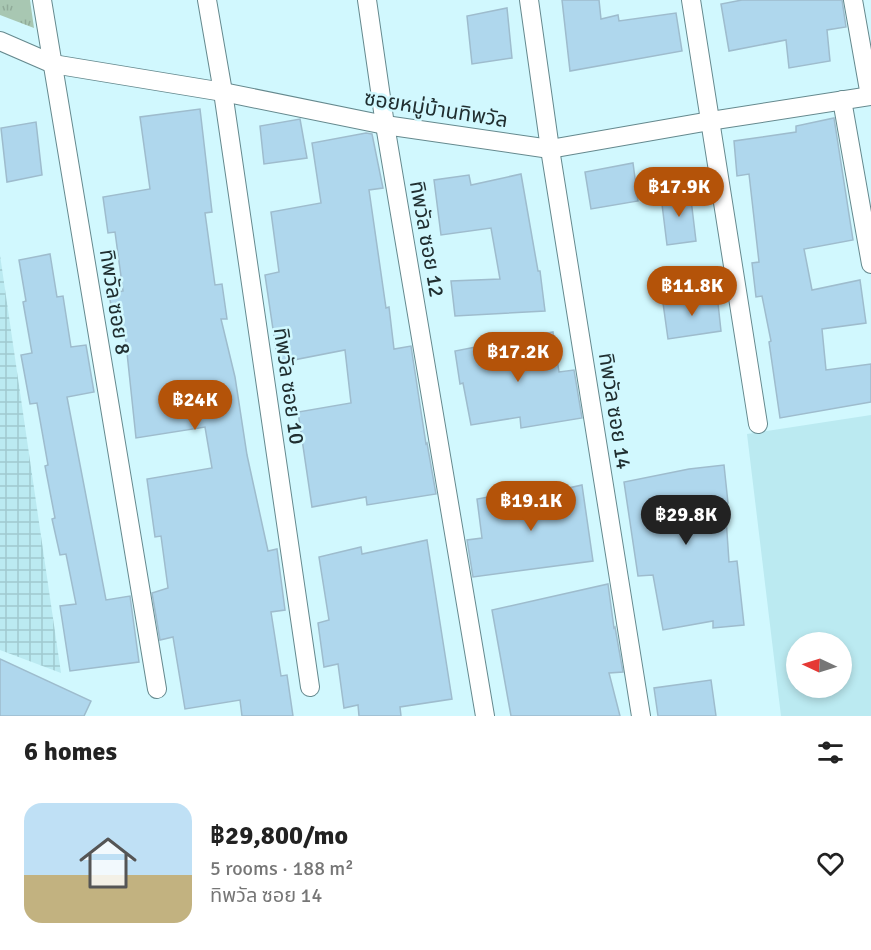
<!DOCTYPE html>
<html lang="en">
<head>
<meta charset="utf-8">
<style>
  body { margin:0; font-family:Signika,"Noto Sans Thai",sans-serif; background:#f6f6f6; color:#222; height:100vh; display:flex; flex-direction:column; font-size:22px; white-space:nowrap }
  * { box-sizing:border-box; margin:0 }
  p { font-size:20px; color:#767676 }
  .icon { flex:none; width:33px; height:33px; fill:none; stroke:currentColor; stroke-width:2; stroke-linecap:round; stroke-linejoin:round }
  .map { position:relative; height:716px; overflow:hidden }
  .side { display:flex; flex-direction:column; background:#fff; flex:1 }
  .side>* { flex:none }
  .needle { width:39px; rotate:274deg }
  .controls { position:absolute; left:786px; top:632px; display:grid; gap:12px }
  .controls a { display:grid; place-items:center; width:66px; height:66px; border-radius:50%; background:#fff; box-shadow:0 3px 9px #0003; font-size:30px }
  .price { position:absolute; translate:-50% -51px; padding:0 14px; border-radius:21px; background:#b45309; color:#fff; font-size:20px; line-height:39px; filter:drop-shadow(0 2px 3px #0008) }
  .price::after { content:''; position:absolute; left:50%; top:36px; width:18px; height:14px; margin-left:-9px; background:inherit; clip-path:polygon(0 0,100% 0,50% 100%) }
  .price.selected { background:#222; color:#fff }
  ul { padding:0; list-style:none }
  li { display:flex; align-items:center; gap:18px; height:150px; padding:0 24px }
  li span { display:grid; place-items:center; flex:none; width:168px; height:120px; border-radius:18px; color:#555 }
  li>.icon { margin-inline-start:auto }
  span .icon { width:72px; height:72px; fill:#fffc; stroke-width:1 }
  li b { font-size:26px }
  h2 { display:flex; justify-content:space-between; align-items:center; height:72px; padding:0 24px; font-size:26px }
  .map>svg:first-child { display:block }
</style>
</head>
<body>
<div class="map">
<svg width="871" height="716" viewBox="0 0 871 716">
  <defs>
    <pattern id="industrial-grid" width="8" height="8" patternUnits="userSpaceOnUse" patternTransform="scale(1.5)"><rect width="8" height="8" fill="#bbeaf1"/><path d="M0 4h8M4 0v8" fill="none" stroke="#a0c9cf"/></pattern>
    <pattern id="park-tufts" width="24" height="20" patternUnits="userSpaceOnUse" patternTransform="scale(1.5)"><rect width="24" height="20" fill="#a8c7b2"/><path d="M3 7l-1-3M5 7V3M7 7l1-3M15 17l-1-3M17 17v-4M19 17l1-3" fill="none" stroke="#90ab99"/></pattern>
  </defs>
  <rect width="100%" height="100%" fill="#d1f8fe"/>
  <path fill="#bbeaf1" fill-rule="evenodd" d="M871,415V716H781L747,434ZM796,642H842V687H796Z"/>
  <path fill="url(#industrial-grid)" d="M0,255L61,673L0,650Z"/>
  <path fill="url(#park-tufts)" d="M0,0H30L34,28L0,15Z"/>
  <g fill="#afd7ed" stroke="#9ebccd" stroke-width="1.5">
    <path d="M562,0H599L601,19L618,15L619,21L676,13L682,51L570,71Z"/>
    <path d="M742,0H842L846,27L827,30L830,61L789,68L786,40L729,51L721,4Z"/>
    <path d="M507,8L512,58L472,64L467,16Z"/>
    <path d="M200,109L212,212L205,213L215,285L222,284L227,319H221L235,377L247,455L268,551L277,549L285,610L271,612L281,676L287,675L293,716H242L240,700L185,709L173,637L160,640L152,593L168,588L161,536L155,537L147,479L212,468L205,427L136,438L125,334L116,335L109,294L123,291L115,232L108,233L103,197L150,189L140,117Z"/>
    <path d="M834,118L853,240L804,249L812,290L860,280L866,323L822,329L826,370L871,364V402L780,418L769,342L771,341L762,296L756,297L752,263L759,262L749,174L737,176L734,141L796,132V126Z"/>
    <path d="M300,119L307,158L264,164L260,126Z"/>
    <path d="M36,122L42,175L7,182L1,128Z"/>
    <path d="M366,133L372,134L383,188L369,190L386,308L389,307L394,349L411,346L426,444L427,443L436,494L367,505L366,497L312,507L298,412L351,403L345,350L278,363L265,275L279,272L271,212L321,203L312,143Z"/>
    <path d="M633,163L638,201L591,209L585,172Z"/>
    <path d="M521,174L538,271H540L545,311L455,316L451,281L500,279L491,228L441,235L434,180L469,175L471,185Z"/>
    <path d="M690,191L696,241L667,245L661,196Z"/>
    <path d="M50,254L57,297L63,296L71,347L86,345L94,392L67,397L106,600L130,596L139,662L70,671L60,606L76,604L66,554L60,555L52,519L55,518L45,466L48,465L37,403L30,404L21,355L32,353L23,302L26,301L19,260Z"/>
    <path d="M717,294L721,331L668,339L663,303Z"/>
    <path d="M553,332L559,372L574,370L582,418L521,428L520,417L471,425L463,383L460,384L455,351Z"/>
    <path d="M724,465L728,503H725L729,562L737,561L744,625L713,628V621L663,630L653,575L638,576L624,482L689,469Z"/>
    <path d="M582,485L593,561L473,577L467,540L482,538L477,499L527,490L528,497Z"/>
    <path d="M427,540L452,699L400,707L401,716H359L358,705L344,708L338,664L324,667L318,623L329,620L319,557L361,547L362,554Z"/>
    <path d="M608,584L614,628L615,627L623,672L609,673L620,716H511L492,610Z"/>
    <path d="M0,659L91,701L84,716H0Z"/>
    <path d="M711,680L716,716H658L654,688Z"/>
  </g>
  <g fill="none" stroke-linecap="round" stroke-linejoin="round">
    <g stroke="#65898e" stroke-width="20">
      <g id="minor">
        <path d="M42,0L157,689"/>
        <path d="M207,0L223,92L310,687"/>
        <path d="M367,0L385,125L485,716"/>
        <path d="M529,0L550,149L641,716"/>
        <path d="M691,0L758,424"/>
        <path d="M853,0L870,96"/>
        <path d="M0,41L53,64L223,92L385,125L550,149L710,121L871,96"/>
        <path d="M842,100L871,264"/>
      </g>
    </g>
    <use href="#minor" stroke="#fff" stroke-width="18"/>
  </g>
  <g text-anchor="middle" dominant-baseline="central" stroke-width="5" stroke-linejoin="round" paint-order="stroke">
    <g font-size="21" fill="#202e30" stroke="#d1f8fe">
      <text transform="translate(436 109) rotate(9)">ซอยหมู่บ้านทิพวัล</text>
      <text transform="translate(427 239) rotate(80)">ทิพวัล ซอย 12</text>
      <text transform="translate(115 302) rotate(81)">ทิพวัล ซอย 8</text>
      <text transform="translate(289 386) rotate(82)">ทิพวัล ซอย 10</text>
      <text transform="translate(615 411) rotate(81)">ทิพวัล ซอย 14</text>
    </g>
  </g>
</svg>
<div class="controls">
<a><svg class="needle" viewBox="-14 -14 28 28"><path d="M0-13l5 13h-10z" fill="#e53935"/><path d="M0 13l5-13h-10z" fill="#767676"/></svg></a>
</div>
<b class="price" style="left:679px;top:218px">฿17.9K</b>
<b class="price" style="left:692px;top:317px">฿11.8K</b>
<b class="price" style="left:518px;top:383px">฿17.2K</b>
<b class="price" style="left:195px;top:431px">฿24K</b>
<b class="price" style="left:531px;top:532px">฿19.1K</b>
<b class="price selected" style="left:686px;top:546px">฿29.8K</b>
</div>
<section class="side">
<h2>6 homes<svg class="icon" aria-label="filters" viewBox="0 0 24 24"><path d="M4 7h16M4 17h16"/><circle cx="9" cy="7" r="2"/><circle cx="15" cy="17" r="2"/></svg></h2>
<ul>
<li><span style="background:linear-gradient(#bfe0f5 60%,#c2b280 0)"><svg class="icon" aria-label="home" viewBox="0 0 24 24"><path d="M3 11l9-7 9 7M6 9v11h12V9"/></svg></span><div><b>฿29,800/mo</b><p>5 rooms · 188 m²</p><p>ทิพวัล ซอย 14</p></div><svg class="icon" aria-label="heart" viewBox="0 0 24 24"><path d="M12 20l-8-8c-3-5 5-10 8-4 3-6 11-1 8 4z"/></svg></li>
</ul>
</section>
</body>
</html>
